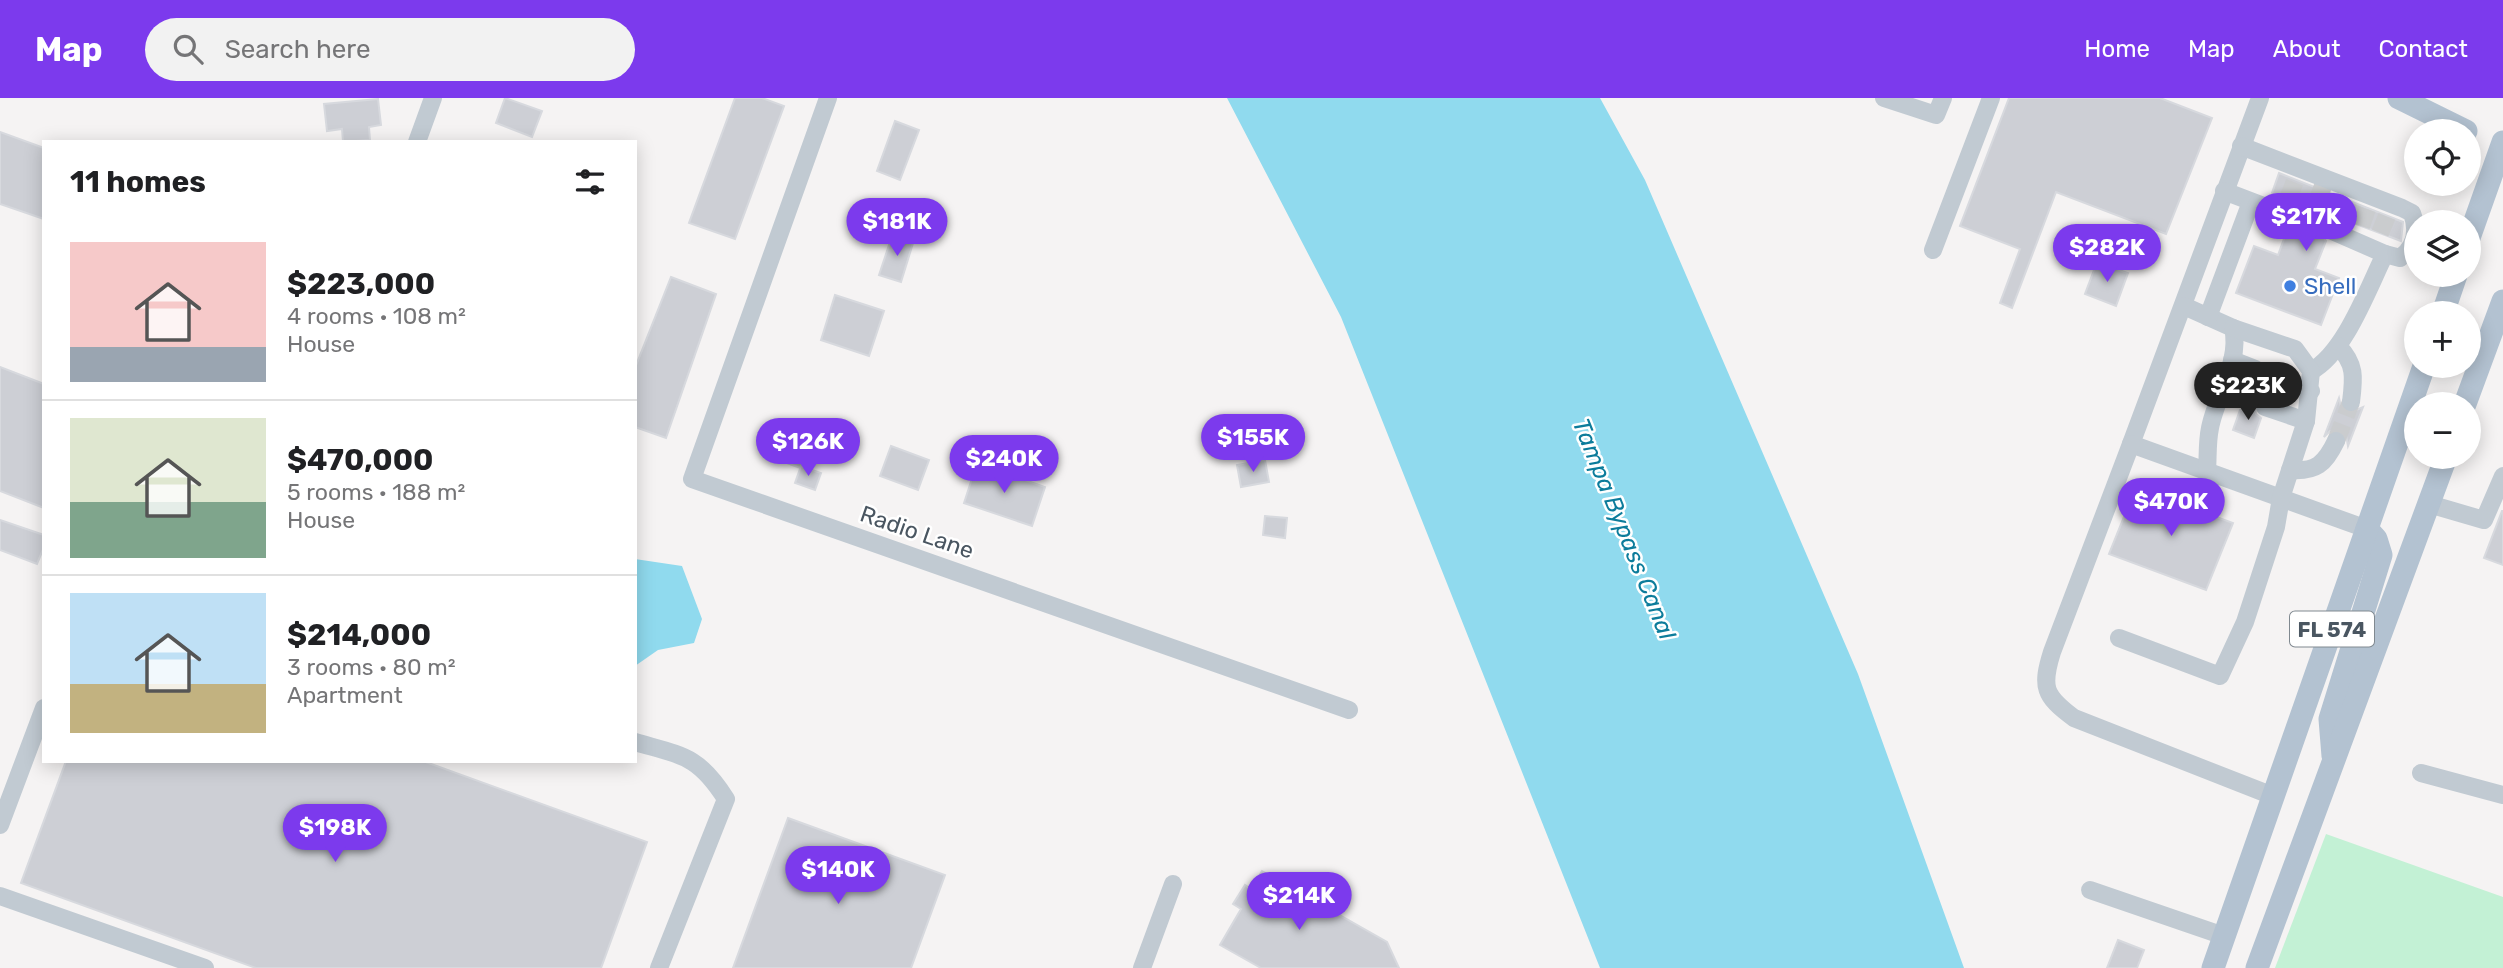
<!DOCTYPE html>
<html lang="en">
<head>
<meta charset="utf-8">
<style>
  body { margin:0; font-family:Rubik,sans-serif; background:#f2f2f2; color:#202124; height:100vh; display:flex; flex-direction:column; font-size:26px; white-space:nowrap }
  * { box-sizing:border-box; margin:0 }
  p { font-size:23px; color:#757577 }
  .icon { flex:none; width:38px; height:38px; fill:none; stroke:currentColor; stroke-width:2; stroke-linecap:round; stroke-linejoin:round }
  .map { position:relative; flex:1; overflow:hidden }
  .sheet { position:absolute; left:42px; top:42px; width:595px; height:623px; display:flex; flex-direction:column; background:#fff; border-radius:0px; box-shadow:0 4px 18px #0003 }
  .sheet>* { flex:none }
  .fabs { position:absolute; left:2404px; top:21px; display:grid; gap:14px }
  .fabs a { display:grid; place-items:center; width:77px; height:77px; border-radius:50%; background:#fff; box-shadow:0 4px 18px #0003; font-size:35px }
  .price { position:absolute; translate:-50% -60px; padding:0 16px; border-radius:24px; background:#7c3aed; color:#fff; font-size:23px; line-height:46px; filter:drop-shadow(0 2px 4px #0008) }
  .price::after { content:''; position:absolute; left:50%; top:42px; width:21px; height:16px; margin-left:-10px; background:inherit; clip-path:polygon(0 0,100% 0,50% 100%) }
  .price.current { background:#222; color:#fff }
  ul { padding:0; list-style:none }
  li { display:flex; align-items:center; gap:21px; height:175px; padding:0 28px }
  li+li { border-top:2px solid #e0e0e0 }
  li span { display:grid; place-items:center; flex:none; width:196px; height:140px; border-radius:0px; color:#555 }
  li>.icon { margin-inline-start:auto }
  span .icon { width:84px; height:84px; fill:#fffc; stroke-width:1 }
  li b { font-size:30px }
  h2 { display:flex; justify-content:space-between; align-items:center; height:84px; padding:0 28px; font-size:30px }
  header { display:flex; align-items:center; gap:42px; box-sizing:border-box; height:98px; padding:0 35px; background:#7c3aed; color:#fff }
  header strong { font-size:33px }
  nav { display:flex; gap:38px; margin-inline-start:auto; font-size:24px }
  .search { width:490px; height:63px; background:#f2f2f2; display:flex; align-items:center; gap:18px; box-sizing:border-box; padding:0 24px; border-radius:38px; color:#757577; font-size:26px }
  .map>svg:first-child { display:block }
</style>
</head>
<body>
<header>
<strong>Map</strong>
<div class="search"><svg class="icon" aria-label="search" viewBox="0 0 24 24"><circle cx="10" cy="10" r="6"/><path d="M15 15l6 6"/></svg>Search here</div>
<nav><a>Home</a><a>Map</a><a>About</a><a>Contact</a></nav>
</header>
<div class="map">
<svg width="2503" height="870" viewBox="0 0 2503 870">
  <rect width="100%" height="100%" fill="#f5f3f3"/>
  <path fill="#c3f1d5" d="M2326,736L2503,799V870H2275Z"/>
  <g fill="#90daee">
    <path d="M1227,0H1600L1645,82L1858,576L1964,870H1600L1341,219Z"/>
    <path d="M635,461L682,468L702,521L694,545L658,552L635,568Z"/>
  </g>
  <g fill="#cdcfd5" stroke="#d7d9de" stroke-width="2">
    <path d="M505,0L542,13L532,39L496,25Z"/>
    <path d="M735,0H762L784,8L735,141L689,125Z"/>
    <path d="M2009,0H2160L2212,20L2166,136L2056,94L2012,210L2000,205L2020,151L1960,128Z"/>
    <path d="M378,1L381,27L369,29L370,42L343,44L342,31L327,33L324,6Z"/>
    <path d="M895,23L919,32L900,82L877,73Z"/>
    <path d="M0,34L44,50V121L0,106Z"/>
    <path d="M2279,75L2403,124L2401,143L2335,118L2320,127L2319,134L2326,143L2315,171L2339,180L2321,227L2236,195L2254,148L2278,157L2288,130L2299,128L2303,122L2301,112L2296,108L2298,104L2272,95Z"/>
    <path d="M893,135L914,142L901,184L879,177Z"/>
    <path d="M2097,164L2128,175L2116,208L2085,196Z"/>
    <path d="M671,179L716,196L666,340L635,329V270Z"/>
    <path d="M835,197L884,213L869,258L821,242Z"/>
    <path d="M0,269L44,286V410L0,393Z"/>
    <path d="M2265,276L2267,285L2272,290L2269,298H2262L2255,304L2253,294L2248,290L2251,282H2257Z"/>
    <path d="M2339,300L2341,309L2349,315L2363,309L2348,348L2346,337L2341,333H2330L2324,339Z"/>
    <path d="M2254,306L2256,316L2261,320L2254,340L2233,332L2240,312H2247Z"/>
    <path d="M772,332L809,346L800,370L763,356Z"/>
    <path d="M891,348L929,362L918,392L880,378Z"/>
    <path d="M1265,362L1269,384L1241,389L1237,367Z"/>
    <path d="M977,365L1045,389L1032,428L964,405Z"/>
    <path d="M801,368L821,375L815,392L795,385Z"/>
    <path d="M2136,389L2233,425L2206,492L2109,456Z"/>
    <path d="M2502,413H2503V467L2484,460Z"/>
    <path d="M1265,418L1287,420L1285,440L1263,437Z"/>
    <path d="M0,422L44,437V449L37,466L0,452Z"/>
    <path d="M66,663H423L647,744L601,870H256L21,785Z"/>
    <path d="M788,720L945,777L911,870H733Z"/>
    <path d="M1262,773L1387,844L1399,870H1261L1220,847L1241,811L1233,806L1245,787L1251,791Z"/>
    <path d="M2118,842L2144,852L2137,870H2107Z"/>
  </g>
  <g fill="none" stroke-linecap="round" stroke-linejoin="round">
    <g stroke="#caccce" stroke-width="18" stroke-dasharray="18 9" stroke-linecap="butt">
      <path d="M2288,101L2297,78"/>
      <path d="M2292,119L2330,132"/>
      <path d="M2342,121L2350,98"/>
      <path d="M2309,125L2323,88"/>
      <path d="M2361,128L2369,105"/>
      <path d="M2380,135L2389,113"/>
      <path d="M2336,343L2351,304"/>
    </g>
    <g stroke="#c1cad2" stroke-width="18">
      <path d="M828,0L692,381L1349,612"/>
      <path d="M1884,0L1936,17L1943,0"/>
      <path d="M2260,0L2131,346L2367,431"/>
      <path d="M417,44L433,0"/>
      <path d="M2241,48L2402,110L2412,115C2418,132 2416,149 2400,160L2385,156C2368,190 2345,255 2311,273"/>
      <path d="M2224,93L2292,119"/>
      <path d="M2330,132L2385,156"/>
      <path d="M1933,152L1991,0"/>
      <path d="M2184,208L2233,230C2241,263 2216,298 2210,330C2207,344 2208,359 2207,373"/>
      <path d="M2208,219L2251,104"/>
      <path d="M2338,248C2356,266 2354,280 2351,304"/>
      <path d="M2232,262L2255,271"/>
      <path d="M2276,279L2311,293"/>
      <path d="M2221,293L2244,301"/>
      <path d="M2265,309L2306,323"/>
      <path d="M2131,346L2052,554C2041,589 2044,598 2074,620L2273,698"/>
      <path d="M2290,372C2316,374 2325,366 2336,343"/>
      <path d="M2429,406L2484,422L2503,378"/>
      <path d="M2119,540L2220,578L2245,524L2276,429L2281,400L2306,323L2311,273L2295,251L2233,230"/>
      <path d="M635,644C683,658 698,657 726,701L659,870"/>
      <path d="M2421,675L2503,697"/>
      <path d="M0,727L44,610"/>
      <path d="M2090,792L2224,838"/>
      <path d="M0,798L205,870"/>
      <path d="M1142,870L1173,786"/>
    </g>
    <g stroke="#b3c2d1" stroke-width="23">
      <path d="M2399,0L2466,33"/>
      <path d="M2469,140L2503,44"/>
      <path d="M2443,215L2456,177"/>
      <path d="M2465,306L2503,203"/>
      <path d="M2333,658L2330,621L2381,457L2376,441L2367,431"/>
      <path d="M2213,870L2424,268"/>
      <path d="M2257,870L2446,359"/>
    </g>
  </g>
  <circle fill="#3f7fe0" stroke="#fff" stroke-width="2.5" cx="2290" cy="188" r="7"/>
  <g text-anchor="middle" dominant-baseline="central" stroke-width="5" stroke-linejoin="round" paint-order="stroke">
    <rect fill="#fff" stroke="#808990" stroke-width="2" x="2290" y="513.5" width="84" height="35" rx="5"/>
    <g font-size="21" font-weight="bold" fill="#4a5661">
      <text x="2332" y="531">FL 574</text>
    </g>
    <g font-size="23" fill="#366cbe" stroke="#fff" text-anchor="start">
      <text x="2304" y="188">Shell</text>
    </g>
    <g font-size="23" fill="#4a5661" stroke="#fff">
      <text transform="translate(917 434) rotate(19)">Radio Lane</text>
    </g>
    <g font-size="24" font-style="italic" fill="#0c7c9b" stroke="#fff">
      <text transform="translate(1624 431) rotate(68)">Tampa Bypass Canal</text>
    </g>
  </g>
</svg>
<div class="fabs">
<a><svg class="icon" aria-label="locate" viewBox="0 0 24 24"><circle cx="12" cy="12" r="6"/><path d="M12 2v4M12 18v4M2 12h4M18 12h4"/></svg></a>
<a><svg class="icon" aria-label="layers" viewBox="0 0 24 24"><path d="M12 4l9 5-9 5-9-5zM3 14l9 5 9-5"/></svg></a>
<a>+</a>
<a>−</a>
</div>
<b class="price" style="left:2306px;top:155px">$217K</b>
<b class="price" style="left:897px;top:160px">$181K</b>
<b class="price" style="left:2107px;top:186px">$282K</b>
<b class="price current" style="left:2248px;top:324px">$223K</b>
<b class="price" style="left:1253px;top:376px">$155K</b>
<b class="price" style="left:808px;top:380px">$126K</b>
<b class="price" style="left:1004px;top:397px">$240K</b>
<b class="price" style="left:2171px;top:440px">$470K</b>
<b class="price" style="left:335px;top:766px">$198K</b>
<b class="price" style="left:838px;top:808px">$140K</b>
<b class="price" style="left:1299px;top:834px">$214K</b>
<section class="sheet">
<h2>11 homes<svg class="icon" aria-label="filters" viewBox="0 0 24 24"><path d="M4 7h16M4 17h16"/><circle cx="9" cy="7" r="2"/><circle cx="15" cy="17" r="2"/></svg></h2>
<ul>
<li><span style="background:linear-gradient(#f6c9c9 75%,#9aa5b1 0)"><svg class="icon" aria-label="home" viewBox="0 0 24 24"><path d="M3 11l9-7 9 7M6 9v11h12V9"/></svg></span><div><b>$223,000</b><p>4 rooms · 108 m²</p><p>House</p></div></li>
<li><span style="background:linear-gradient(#dfe7d0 60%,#7fa58c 0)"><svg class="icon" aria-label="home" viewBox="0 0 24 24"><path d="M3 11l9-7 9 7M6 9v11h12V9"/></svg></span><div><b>$470,000</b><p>5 rooms · 188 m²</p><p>House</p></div></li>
<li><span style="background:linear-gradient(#bfe0f5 65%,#c2b280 0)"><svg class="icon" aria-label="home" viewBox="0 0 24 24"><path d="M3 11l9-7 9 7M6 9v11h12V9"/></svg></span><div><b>$214,000</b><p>3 rooms · 80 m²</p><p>Apartment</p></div></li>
</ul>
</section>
</div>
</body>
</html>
